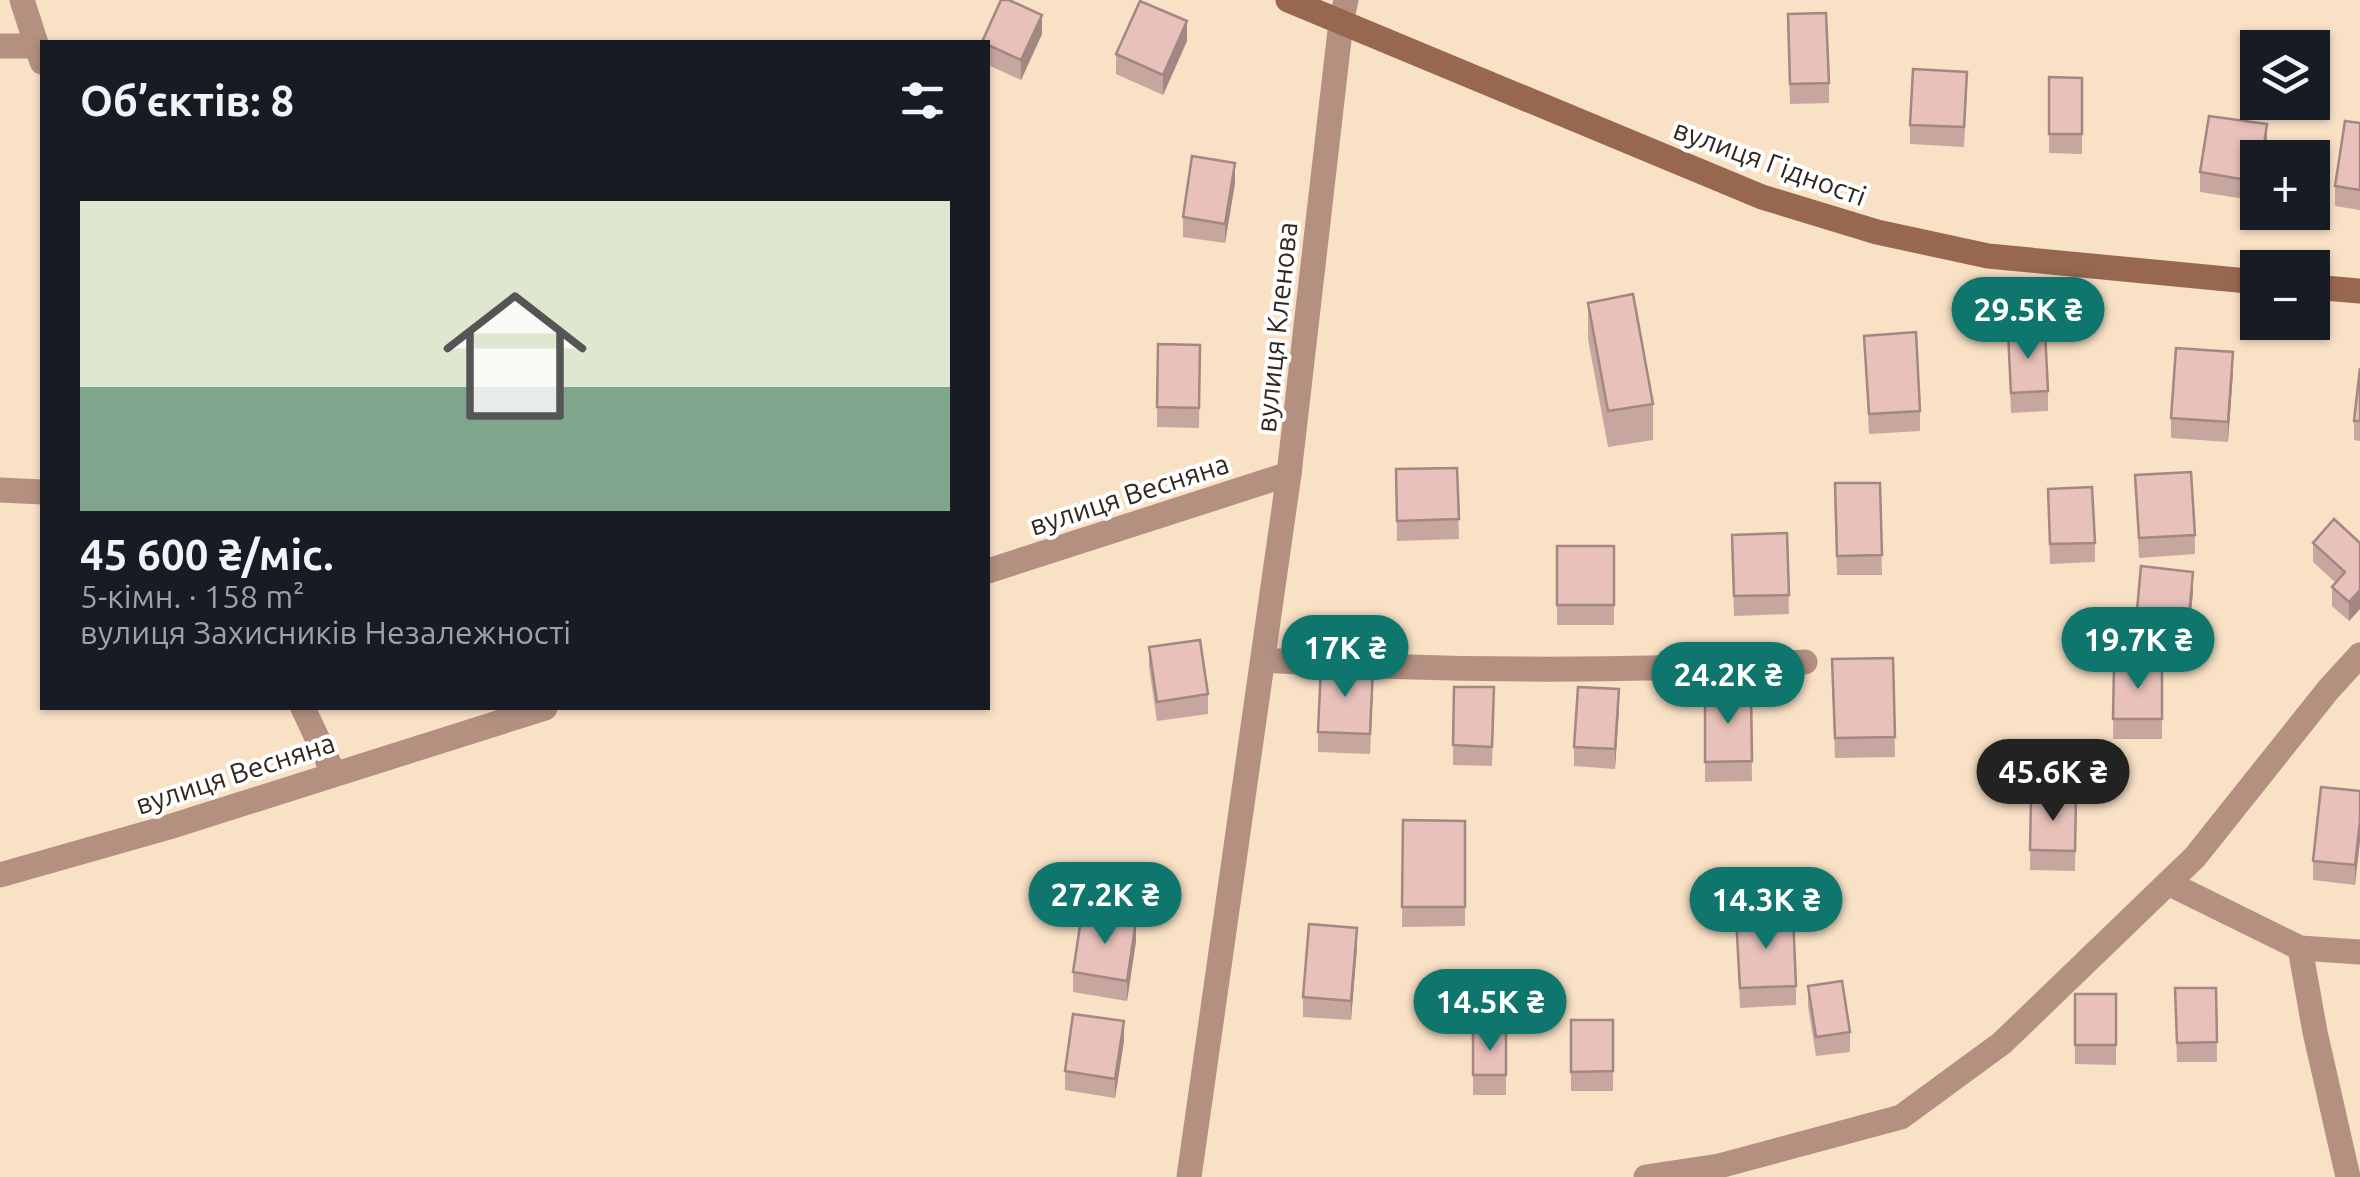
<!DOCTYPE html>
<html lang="uk">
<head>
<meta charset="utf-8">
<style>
  body { margin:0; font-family:Ubuntu,sans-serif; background:#242831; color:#f1f3f6; height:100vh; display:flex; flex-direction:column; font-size:38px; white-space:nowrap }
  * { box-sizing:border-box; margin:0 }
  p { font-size:32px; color:#9ea1a6 }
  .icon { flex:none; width:55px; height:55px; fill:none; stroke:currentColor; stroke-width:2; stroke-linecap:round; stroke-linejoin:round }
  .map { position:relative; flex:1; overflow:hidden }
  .details { position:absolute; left:40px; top:40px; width:950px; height:670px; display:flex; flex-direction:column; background:#171b24; border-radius:0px; box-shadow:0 2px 8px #0004 }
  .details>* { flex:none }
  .fabs { position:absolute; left:2240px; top:30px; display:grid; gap:20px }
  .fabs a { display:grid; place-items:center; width:90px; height:90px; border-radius:0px; background:#171b24; box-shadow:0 2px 8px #0004; font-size:50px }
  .price { position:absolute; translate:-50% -85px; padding:0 22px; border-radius:35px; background:#0f766e; color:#fff; font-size:32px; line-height:65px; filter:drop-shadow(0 2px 5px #0008) }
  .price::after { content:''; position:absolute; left:50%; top:60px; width:30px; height:22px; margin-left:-15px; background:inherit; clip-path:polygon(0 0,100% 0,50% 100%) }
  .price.on { background:#222; color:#fff }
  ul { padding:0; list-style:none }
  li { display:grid; align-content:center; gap:20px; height:530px; padding:0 40px }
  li+li { border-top:2px solid #363941 }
  li span { display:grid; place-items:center; height:310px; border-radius:0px; color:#555 }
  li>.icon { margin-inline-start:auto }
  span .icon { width:180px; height:180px; fill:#fffc; stroke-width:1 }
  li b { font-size:42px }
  h2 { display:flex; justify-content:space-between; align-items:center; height:120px; padding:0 40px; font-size:42px }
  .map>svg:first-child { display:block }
</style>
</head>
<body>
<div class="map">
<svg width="2360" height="1177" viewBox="0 0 2360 1177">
  <rect width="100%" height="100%" fill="#f9e1c6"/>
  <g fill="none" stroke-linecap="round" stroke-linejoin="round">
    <g stroke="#b39080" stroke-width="25">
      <path d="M22,0L42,62"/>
      <path d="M0,46H37"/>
      <path d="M0,490L42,492"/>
      <path d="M988,571L1289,474"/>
      <path d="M1263,660C1446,672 1622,672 1805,662"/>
      <path d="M303,708L333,772"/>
      <path d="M0,875L169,827L545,708"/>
      <path d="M2168,883L2300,948L2360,952"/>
      <path d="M2300,948L2315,1032L2348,1177"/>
      <path d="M1189,1177L1289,474L1341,22L1346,0"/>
      <path d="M1646,1177L1719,1166L1901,1117L2002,1043L2195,857L2328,690L2360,655"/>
    </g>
    <g stroke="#986750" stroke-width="25">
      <path d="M1288,0L1762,197L1877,232L1988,256L2258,282"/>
      <path d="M2312,287L2360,291"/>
    </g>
  </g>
  <g fill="#c7a6a0">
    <path d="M1042,34L1021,80L988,65V42Z"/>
    <path d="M1788,34L1829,83V103L1790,104Z"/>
    <path d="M1187,41L1163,95L1116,74V54Z"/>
    <path d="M2049,77L2082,78V154L2049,153Z"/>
    <path d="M1967,92L1964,147L1910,144V125Z"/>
    <path d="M2360,123V210L2335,206V186Z"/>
    <path d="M2267,144L2258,158V201L2200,192V172Z"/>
    <path d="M1235,183L1225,243L1183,237V217Z"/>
    <path d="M1588,303L1653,404V440L1608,447L1588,339Z"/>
    <path d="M2008,333L2048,391V411L2011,413Z"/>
    <path d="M1864,336L1920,411V431L1869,434Z"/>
    <path d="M1200,345L1199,428L1157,427V407Z"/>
    <path d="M2360,368V441L2354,440V421Z"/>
    <path d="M2233,372L2228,442L2171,438V418Z"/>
    <path d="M1457,468L1459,539L1397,541L1396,469Z"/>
    <path d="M2135,475L2195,535V554L2139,558Z"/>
    <path d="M1835,483H1880L1882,575H1837Z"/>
    <path d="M2048,489L2095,543V562L2050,564Z"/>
    <path d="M1787,533L1789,614L1734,616L1732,535Z"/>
    <path d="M2313,543H2360V609L2349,621L2332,606V587L2336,583L2313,562Z"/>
    <rect x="1557" y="546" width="57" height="79"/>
    <path d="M2193,591L2186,669L2162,667V739H2113L2114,664H2134V644Z"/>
    <path d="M1149,647L1208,694V714L1157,721L1149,667Z"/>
    <path d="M1893,658L1895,757L1835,758L1832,679Z"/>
    <path d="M1454,687H1494L1492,766L1453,765Z"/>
    <path d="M1373,688L1370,754L1318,752V732Z"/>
    <path d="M1751,691L1752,781L1705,782V692Z"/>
    <path d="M1619,709L1615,769L1574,766V747Z"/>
    <path d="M2360,791L2355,885L2313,880V861Z"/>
    <path d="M2031,797L2076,798L2075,871L2030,870Z"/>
    <path d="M1403,820L1465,821V926L1402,927Z"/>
    <path d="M1736,918L1796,986V1005L1740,1008Z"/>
    <path d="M1136,941L1127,1001L1073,992V972Z"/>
    <path d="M1357,947L1351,1020L1303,1017V997Z"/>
    <path d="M1808,986L1850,1032V1052L1816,1056L1808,1006Z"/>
    <path d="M2175,988H2216L2217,1062H2177Z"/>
    <path d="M2075,994H2116V1065L2075,1064Z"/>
    <rect x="1571" y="1020" width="42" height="71"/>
    <rect x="1473" y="1033" width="33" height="62"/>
    <path d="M1124,1041L1115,1098L1065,1090V1071Z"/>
  </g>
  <g fill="#a28782">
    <path d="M1042,15V34L1021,80V60Z"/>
    <path d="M1187,21V41L1163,95V75Z"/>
    <path d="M2267,124V144L2265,158H2262Z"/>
    <path d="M1235,163V183L1225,243V224Z"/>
    <path d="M2233,352V372L2228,442V422Z"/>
    <path d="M2193,572V591L2186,669V649Z"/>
    <path d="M2360,590V609L2349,621V602Z"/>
    <path d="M1619,689V709L1615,769V749Z"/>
    <path d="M2360,821V841L2355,885V865Z"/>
    <path d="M1136,921V941L1127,1001V981Z"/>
    <path d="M1357,928V947L1351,1020V1001Z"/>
    <path d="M1124,1021V1041L1115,1098V1079Z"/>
  </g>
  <g fill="#e7c1ba" stroke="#a28782" stroke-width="2.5">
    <path d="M1001,0H1009L1042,15L1021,60L988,45V42H982Z"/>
    <path d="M1140,1L1187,21L1163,75L1116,54Z"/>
    <path d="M1826,13L1829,83L1790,84L1788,14Z"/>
    <path d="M1913,69L1967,72L1964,127L1910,125Z"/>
    <path d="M2049,77L2082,78V134H2049Z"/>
    <path d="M2209,116L2267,124L2262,158H2258V182L2200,172Z"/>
    <path d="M2345,121L2360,123V190L2335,186Z"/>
    <path d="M1192,156L1235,163L1225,224L1183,217Z"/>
    <path d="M1633,294L1653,404L1608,411L1588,303Z"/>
    <path d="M2045,331L2048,391L2011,393L2008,333Z"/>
    <path d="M1916,332L1920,411L1869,414L1864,336Z"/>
    <path d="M1158,344L1200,345L1199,408L1157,407Z"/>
    <path d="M2176,348L2233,352L2228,422L2171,418Z"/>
    <path d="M2360,368V421H2354Z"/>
    <path d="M1457,468L1459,519L1397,521L1396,469Z"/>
    <path d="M2191,472L2195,535L2139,538L2135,475Z"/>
    <path d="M1835,483H1880L1882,555L1837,556Z"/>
    <path d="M2092,487L2095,543L2050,544L2048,489Z"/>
    <path d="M2334,519L2360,543V590L2349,602L2332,587L2345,572L2313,543Z"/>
    <path d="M1787,533L1789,595L1734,596L1732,535Z"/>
    <rect x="1557" y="546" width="57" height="59"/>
    <path d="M2141,566L2193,572L2186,649L2134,644Z"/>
    <path d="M1200,640L1208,694L1157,702L1149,647Z"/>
    <path d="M1893,658L1895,737L1835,738L1832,659Z"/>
    <path d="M2114,664L2162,665V719H2113Z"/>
    <path d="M1321,666L1373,668L1370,734L1318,732Z"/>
    <path d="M1454,687H1494L1492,747L1453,745Z"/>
    <path d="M1578,687L1619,689L1615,749L1574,747Z"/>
    <path d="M1751,691L1752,761L1705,762V692Z"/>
    <path d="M2321,787L2360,791V821L2355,865L2313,861Z"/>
    <path d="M2031,797L2076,798L2075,851L2030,850Z"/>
    <path d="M1403,820L1465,821V907H1402Z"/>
    <path d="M1082,913L1136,921L1127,981L1073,972Z"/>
    <path d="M1793,915L1796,986L1740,988L1736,918Z"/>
    <path d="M1309,924L1357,928L1351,1001L1303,997Z"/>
    <path d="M1842,981L1850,1032L1816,1037L1808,986Z"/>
    <path d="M2175,988H2216L2217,1042L2177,1043Z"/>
    <rect x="2075" y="994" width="41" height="51"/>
    <path d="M1073,1014L1124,1021L1115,1079L1065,1071Z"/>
    <path d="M1571,1020H1613V1071L1571,1072Z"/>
    <rect x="1473" y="1033" width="33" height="42"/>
  </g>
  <g text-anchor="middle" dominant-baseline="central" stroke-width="8" stroke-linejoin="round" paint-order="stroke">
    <g font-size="28" fill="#31281e" stroke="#fff">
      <text transform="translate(1770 162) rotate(20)">вулиця Гідності</text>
      <text transform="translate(1276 327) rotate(-84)">вулиця Кленова</text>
      <text transform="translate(1129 494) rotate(-18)">вулиця Весняна</text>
      <text transform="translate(235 773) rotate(-18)">вулиця Весняна</text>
    </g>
  </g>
</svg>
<div class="fabs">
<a><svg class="icon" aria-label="layers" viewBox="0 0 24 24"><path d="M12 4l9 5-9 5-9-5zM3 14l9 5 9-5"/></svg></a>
<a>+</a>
<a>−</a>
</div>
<b class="price" style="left:2028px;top:362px">29.5K ₴</b>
<b class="price" style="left:2138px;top:692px">19.7K ₴</b>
<b class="price" style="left:1345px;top:700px">17K ₴</b>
<b class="price" style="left:1728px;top:727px">24.2K ₴</b>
<b class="price on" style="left:2053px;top:824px">45.6K ₴</b>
<b class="price" style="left:1105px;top:947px">27.2K ₴</b>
<b class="price" style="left:1766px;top:952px">14.3K ₴</b>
<b class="price" style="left:1490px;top:1054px">14.5K ₴</b>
<section class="details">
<h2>Об’єктів: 8<svg class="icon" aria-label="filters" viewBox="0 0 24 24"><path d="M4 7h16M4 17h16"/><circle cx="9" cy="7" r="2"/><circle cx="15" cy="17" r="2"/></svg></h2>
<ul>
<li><span style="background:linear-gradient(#dfe7d0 60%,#7fa58c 0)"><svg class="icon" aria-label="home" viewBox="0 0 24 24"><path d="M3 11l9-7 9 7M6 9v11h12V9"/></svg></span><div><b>45 600 ₴/міс.</b><p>5-кімн. · 158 m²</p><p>вулиця Захисників Незалежності</p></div></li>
</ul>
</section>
</div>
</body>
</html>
